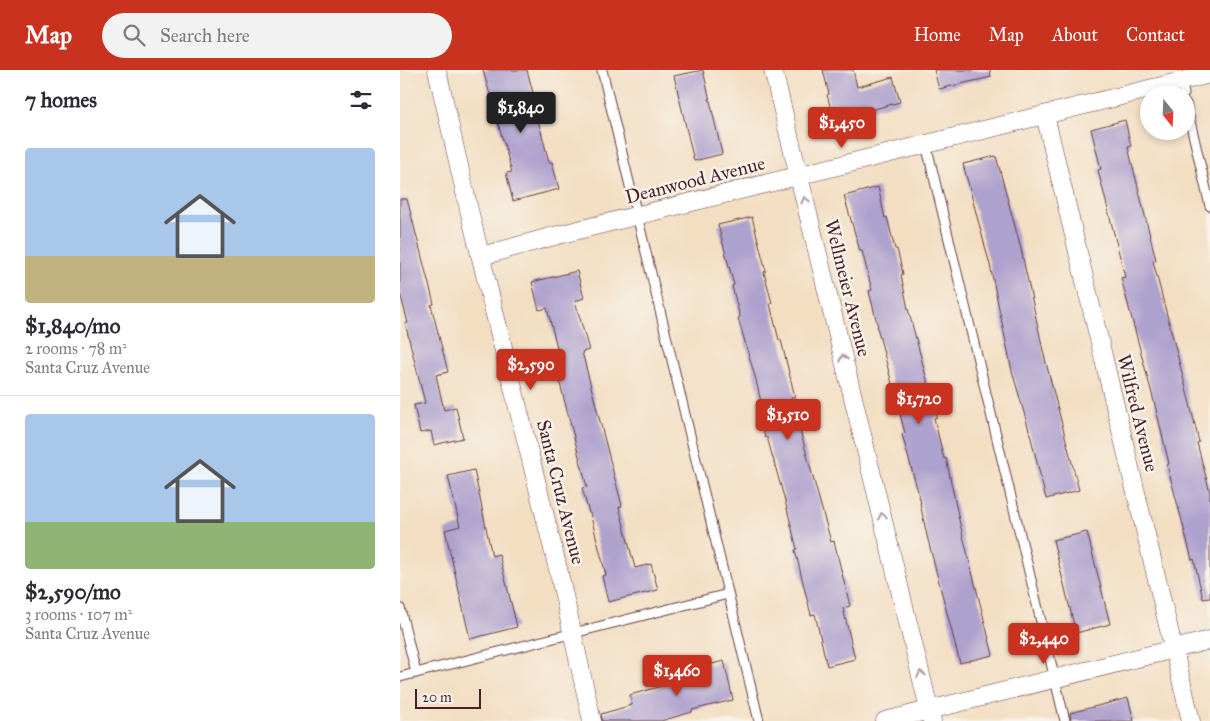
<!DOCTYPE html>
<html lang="en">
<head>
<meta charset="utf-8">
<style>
  body { margin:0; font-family:"IM FELL Great Primer",serif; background:#f2f2f3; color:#2b2b33; height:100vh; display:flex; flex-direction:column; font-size:19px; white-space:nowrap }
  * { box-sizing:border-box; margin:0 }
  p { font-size:16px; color:#7c7c81 }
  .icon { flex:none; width:28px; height:28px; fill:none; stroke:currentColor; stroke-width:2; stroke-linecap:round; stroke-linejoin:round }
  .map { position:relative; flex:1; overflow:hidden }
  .drawer { display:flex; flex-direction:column; background:#fff; width:400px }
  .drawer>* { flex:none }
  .needle { width:32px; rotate:162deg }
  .controls { position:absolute; left:740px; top:15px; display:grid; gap:10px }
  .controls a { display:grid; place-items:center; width:55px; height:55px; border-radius:50%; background:#fff; box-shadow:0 2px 8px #0003; font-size:25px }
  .scale { position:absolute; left:15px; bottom:12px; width:66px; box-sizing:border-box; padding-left:5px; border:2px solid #4a1f2b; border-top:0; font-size:14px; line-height:18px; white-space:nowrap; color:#4a1f2b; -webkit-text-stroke:4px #f7f3e8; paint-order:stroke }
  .price { position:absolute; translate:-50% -42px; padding:0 11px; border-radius:5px; background:#c8321e; color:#fff; font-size:16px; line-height:32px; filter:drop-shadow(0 1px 2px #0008) }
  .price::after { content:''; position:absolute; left:50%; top:30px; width:15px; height:11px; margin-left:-8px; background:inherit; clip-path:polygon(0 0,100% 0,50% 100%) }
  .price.on { background:#222; color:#fff }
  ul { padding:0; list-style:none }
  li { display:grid; align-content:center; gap:10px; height:265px; padding:0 25px }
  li+li { border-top:1px solid #e1e1e2 }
  li span { display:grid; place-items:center; height:155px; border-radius:5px; color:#555 }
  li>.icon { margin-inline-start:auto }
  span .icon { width:90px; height:90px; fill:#fffc; stroke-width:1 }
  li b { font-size:21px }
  h2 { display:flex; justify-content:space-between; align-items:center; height:60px; padding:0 25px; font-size:21px }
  header { display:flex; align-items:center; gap:30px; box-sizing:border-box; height:70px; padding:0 25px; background:#c8321e; color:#fff }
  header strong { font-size:24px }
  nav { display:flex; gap:28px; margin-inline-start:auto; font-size:18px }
  .search { width:350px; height:45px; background:#f2f2f3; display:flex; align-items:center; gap:12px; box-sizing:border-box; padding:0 18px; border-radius:28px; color:#7c7c81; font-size:19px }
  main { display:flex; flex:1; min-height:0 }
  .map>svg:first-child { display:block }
</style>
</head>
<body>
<header>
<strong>Map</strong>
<div class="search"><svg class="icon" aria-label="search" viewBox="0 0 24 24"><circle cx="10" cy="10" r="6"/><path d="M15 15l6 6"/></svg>Search here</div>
<nav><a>Home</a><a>Map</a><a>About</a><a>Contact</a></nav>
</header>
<main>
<section class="drawer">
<h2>7 homes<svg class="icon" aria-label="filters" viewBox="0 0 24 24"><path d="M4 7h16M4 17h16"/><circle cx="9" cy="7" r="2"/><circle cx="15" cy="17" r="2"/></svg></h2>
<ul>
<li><span style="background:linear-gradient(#a9c7e8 70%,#c2b280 0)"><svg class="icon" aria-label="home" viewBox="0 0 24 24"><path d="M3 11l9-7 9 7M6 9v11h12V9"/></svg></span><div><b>$1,840/mo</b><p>2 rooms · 78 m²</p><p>Santa Cruz Avenue</p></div></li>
<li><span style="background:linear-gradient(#a9c7e8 70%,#8fb573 0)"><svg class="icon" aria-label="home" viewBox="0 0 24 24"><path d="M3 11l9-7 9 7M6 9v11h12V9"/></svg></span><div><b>$2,590/mo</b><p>3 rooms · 107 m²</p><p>Santa Cruz Avenue</p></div></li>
</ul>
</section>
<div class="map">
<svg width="810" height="651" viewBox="0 0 810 651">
  <rect width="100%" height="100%" fill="#f7f3e8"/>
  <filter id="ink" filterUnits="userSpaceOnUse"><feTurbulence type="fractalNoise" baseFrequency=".02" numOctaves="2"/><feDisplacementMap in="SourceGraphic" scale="10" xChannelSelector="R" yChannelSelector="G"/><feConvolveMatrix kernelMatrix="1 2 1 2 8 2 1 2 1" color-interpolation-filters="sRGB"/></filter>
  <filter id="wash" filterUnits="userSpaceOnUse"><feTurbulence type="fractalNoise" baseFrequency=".0096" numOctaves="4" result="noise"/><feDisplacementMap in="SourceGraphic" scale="20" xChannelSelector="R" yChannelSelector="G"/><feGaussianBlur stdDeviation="1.12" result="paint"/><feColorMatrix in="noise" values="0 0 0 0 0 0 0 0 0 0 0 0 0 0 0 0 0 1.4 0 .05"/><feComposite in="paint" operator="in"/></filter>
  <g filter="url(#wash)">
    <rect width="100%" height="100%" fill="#f3dec2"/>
    <g id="blocks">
      <g fill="#ada1cd">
        <path d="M83,0H127L136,34L134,35L149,92H152L159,119L113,131L106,103L112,102Z"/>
        <path d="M303,0L322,84L294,91L274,6Z"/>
        <path d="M423,0H453L457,17L493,7L500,32L434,50L427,25L429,24Z"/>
        <path d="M534,0H590L591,7L539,19Z"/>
        <path d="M725,50L731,76L728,77L756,190L753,191L790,334L799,372L797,373L810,422V528L803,529L794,489L792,490L783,455L767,395L769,394L756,339L721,208L725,207L698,100L701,99L691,59Z"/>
        <path d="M596,86L621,179L644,285L679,420L646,429L629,360L612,301L590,195L563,94Z"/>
        <path d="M478,117L485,148L487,147L495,179H497L503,204L501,205L508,239L537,347L534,348L544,389L546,388L559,450L593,585L560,593L527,466L520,433H521L502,364L505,363L477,257H478L469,221L472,220L462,181H460L444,126Z"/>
        <path d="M0,129H7L34,234L31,235L48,302L36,305L44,340L56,337L63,368L34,375L31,361L20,363L14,335L25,333L5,253H8L0,223Z"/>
        <path d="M352,147L366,201L364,202L372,233L370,234L379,270H381L395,327L391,328L431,472L434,471L450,536L443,538L455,589L427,596L415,544L411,545L395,480L397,479L385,431L367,367L365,368L359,342L363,341L356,310L338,248L340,247L332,216L334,215L318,155Z"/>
        <path d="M177,201L184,228L175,231L189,280L182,282L222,436L219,437L235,498L251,494L258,520L208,532L202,506L206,505L190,443H189L182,418L187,417L158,306L164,305L147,238L139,240L132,212Z"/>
        <path d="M74,400L92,486L99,484L117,557L70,569L45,460L60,456L48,406Z"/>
        <path d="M687,462L710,554L676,563L653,470Z"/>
        <path d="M324,591L333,630L292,640V642L261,651H202L201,644L232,635L230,625L298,606L296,598Z"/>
        <path d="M728,628L734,651H671L670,643Z"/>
      </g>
    </g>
  </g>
  <g filter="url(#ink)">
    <use href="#blocks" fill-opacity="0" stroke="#633c42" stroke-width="1"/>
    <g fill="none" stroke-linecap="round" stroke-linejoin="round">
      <g stroke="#633c42" stroke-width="11">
        <g id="lane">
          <path d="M202,0L359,651"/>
          <path d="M781,11L784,24"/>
          <path d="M786,34L810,136"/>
          <path d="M526,74L665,651"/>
          <path d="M0,538L16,603"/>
          <path d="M0,607L328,524"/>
        </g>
      </g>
      <g stroke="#633c42" stroke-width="19">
        <g id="street">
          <path d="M37,0L70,144L159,503L192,651"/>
          <path d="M373,0L532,651"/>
          <path d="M645,45L791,651"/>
          <path d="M82,186L154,166L810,4"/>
          <path d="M485,651L810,570"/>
        </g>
      </g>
      <use href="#lane" stroke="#fff" stroke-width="9"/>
      <use href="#street" stroke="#fff" stroke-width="18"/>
    </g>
    <defs><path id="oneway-chevron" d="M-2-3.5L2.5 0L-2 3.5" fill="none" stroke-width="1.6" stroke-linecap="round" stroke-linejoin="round" transform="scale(1.25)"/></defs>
    <g stroke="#ae9aa0">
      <use href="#oneway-chevron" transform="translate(405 130) rotate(-104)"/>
      <use href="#oneway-chevron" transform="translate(443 288) rotate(-104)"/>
      <use href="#oneway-chevron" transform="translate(482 446) rotate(-104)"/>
      <use href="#oneway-chevron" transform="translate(521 604) rotate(-104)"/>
    </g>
  </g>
  <g text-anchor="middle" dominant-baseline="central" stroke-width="5" stroke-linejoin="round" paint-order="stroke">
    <g font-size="19" fill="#4a1f2b" stroke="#f7f3e8">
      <text transform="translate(295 110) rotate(-14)">Deanwood Avenue</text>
      <text transform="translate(448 218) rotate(76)">Wellmeier Avenue</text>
      <text transform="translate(738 343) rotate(76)">Wilfred Avenue</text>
      <text transform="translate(161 422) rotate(76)">Santa Cruz Avenue</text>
    </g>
  </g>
</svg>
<div class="controls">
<a><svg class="needle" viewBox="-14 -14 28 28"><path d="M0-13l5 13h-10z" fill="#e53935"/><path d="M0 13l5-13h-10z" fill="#7c7c81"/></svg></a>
</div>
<div class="scale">20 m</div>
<b class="price on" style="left:121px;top:64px">$1,840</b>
<b class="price" style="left:442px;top:79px">$1,450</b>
<b class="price" style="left:131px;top:321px">$2,590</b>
<b class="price" style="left:519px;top:355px">$1,720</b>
<b class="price" style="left:388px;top:371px">$1,510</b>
<b class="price" style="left:644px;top:595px">$2,440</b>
<b class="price" style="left:277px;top:627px">$1,460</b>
</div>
</main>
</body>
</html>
